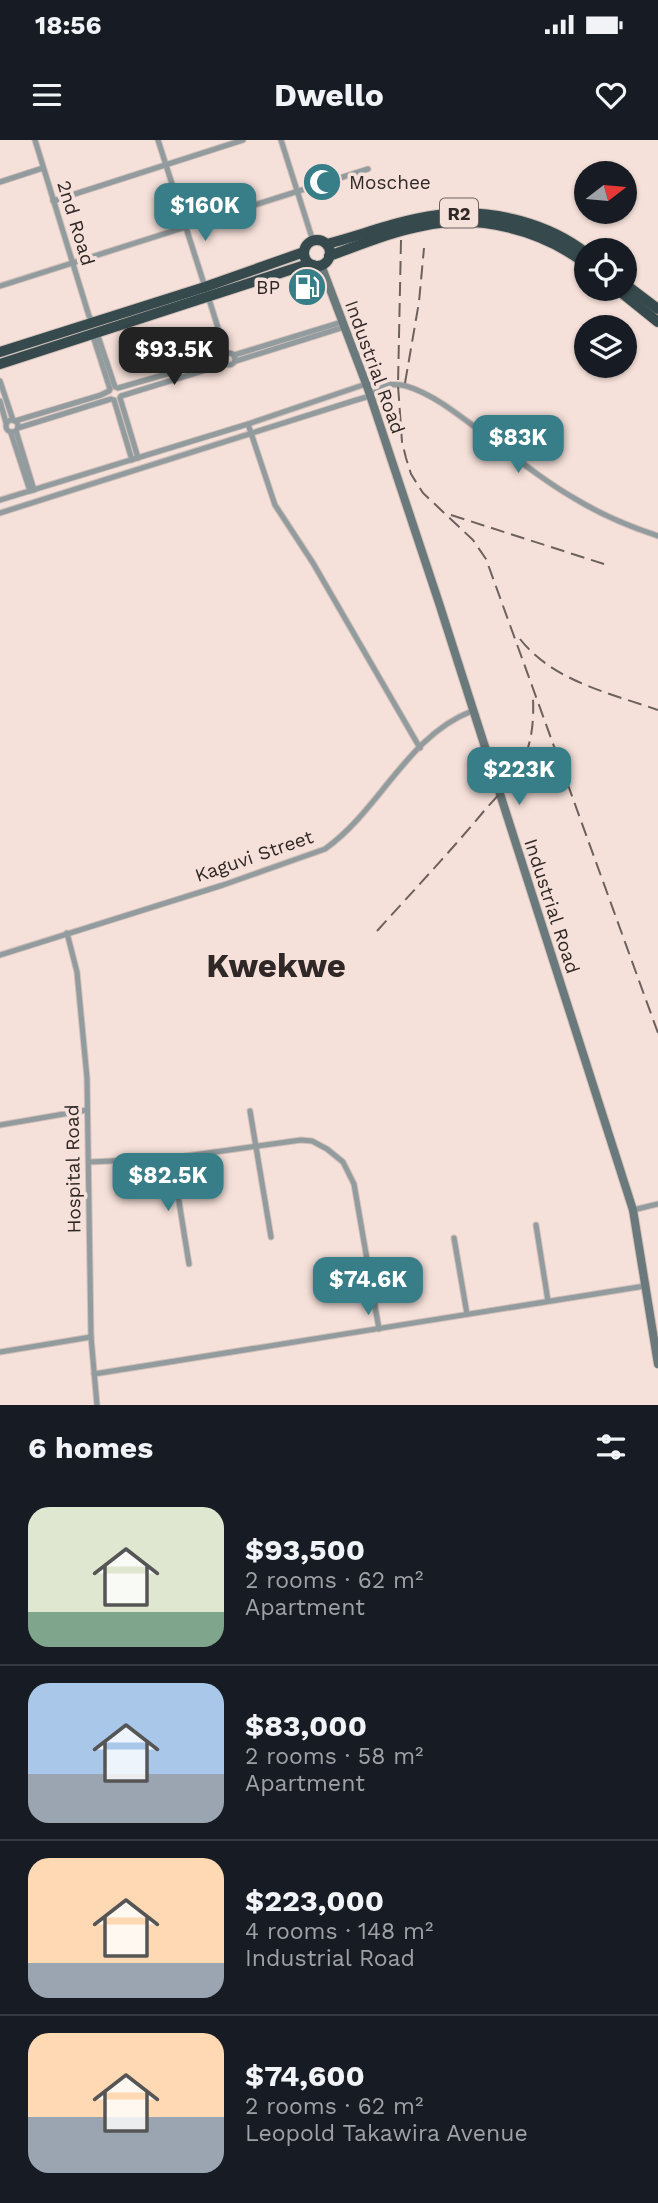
<!DOCTYPE html>
<html lang="en">
<head>
<meta charset="utf-8">
<style>
  body { margin:0; font-family:"Work Sans",sans-serif; background:#20242c; color:#f1f3f6; height:100vh; display:flex; flex-direction:column; font-size:26px; white-space:nowrap }
  * { box-sizing:border-box; margin:0 }
  p { font-size:23px; color:#9ea1a6 }
  .icon { flex:none; width:38px; height:38px; fill:none; stroke:currentColor; stroke-width:2; stroke-linecap:round; stroke-linejoin:round }
  .map { position:relative; height:1265px; overflow:hidden }
  .drawer { display:flex; flex-direction:column; background:#171b24; flex:1 }
  .drawer>* { flex:none }
  .needle { width:46px; rotate:74deg }
  .tools { position:absolute; left:574px; top:21px; display:grid; gap:14px }
  .tools a { display:grid; place-items:center; width:63px; height:63px; border-radius:50%; background:#171b24; box-shadow:0 2px 5px #0004; font-size:35px }
  .price { position:absolute; translate:-50% -60px; padding:0 16px; border-radius:14px; background:#377e88; color:#fff; font-size:23px; line-height:46px; filter:drop-shadow(0 2px 4px #0008) }
  .price::after { content:''; position:absolute; left:50%; top:42px; width:21px; height:16px; margin-left:-10px; background:inherit; clip-path:polygon(0 0,100% 0,50% 100%) }
  .price.on { background:#222; color:#fff }
  ul { padding:0; list-style:none }
  li { display:flex; align-items:center; gap:21px; height:175px; padding:0 28px }
  li+li { border-top:2px solid #363941 }
  li span { display:grid; place-items:center; flex:none; width:196px; height:140px; border-radius:21px; color:#555 }
  li>.icon { margin-inline-start:auto }
  span .icon { width:84px; height:84px; fill:#fffc; stroke-width:1 }
  li b { font-size:30px }
  h2 { display:flex; justify-content:space-between; align-items:center; height:84px; padding:0 28px; font-size:30px }
  .status { display:flex; justify-content:space-between; align-items:center; height:49px; padding:0 35px; background:#171b24; direction:ltr }
  .status svg { height:19px; fill:currentColor }
  header { display:flex; justify-content:space-between; align-items:center; height:91px; padding:0 28px; background:#171b24; font-size:32px; font-weight:700 }
  .map>svg:first-child { display:block }
</style>
</head>
<body>
<div class="status"><b>18:56</b><svg viewBox="0 0 49 12"><path d="M0 12V9h3v3zM5 12V6h3v6zM10 12V3h3v9zM15 12V0h3v12zM26 1h20v11H26zM47 4h2v5h-2z"/></svg></div>
<header><svg class="icon" aria-label="menu" viewBox="0 0 24 24"><path d="M4 6h16M4 12h16M4 18h16"/></svg>Dwello<svg class="icon" aria-label="heart" viewBox="0 0 24 24"><path d="M12 20l-8-8c-3-5 5-10 8-4 3-6 11-1 8 4z"/></svg></header>
<div class="map">
<svg width="658" height="1265" viewBox="0 0 658 1265">
  <rect width="100%" height="100%" fill="#f6e1da"/>
  <g fill="none" stroke-linecap="round" stroke-linejoin="round">
    <g stroke="#d2c0ba" stroke-width="7">
      <g id="street">
        <path d="M35,0L89,176L94,183"/>
        <path d="M158,0L205,147"/>
        <path d="M281,0L313,101"/>
        <path d="M0,42L43,28"/>
        <path d="M53,61L243,0"/>
        <path d="M0,146L368,29"/>
        <path d="M208,156L226,213"/>
        <path d="M92,193L110,249"/>
        <path d="M97,193L115,247"/>
        <circle cx="229" cy="219" r="6"/>
        <path d="M234,215L342,182"/>
        <path d="M236,221L344,187"/>
        <path d="M0,241L13,280"/>
        <path d="M118,248L223,218"/>
        <path d="M121,256L225,224"/>
        <path d="M120,258L138,318"/>
        <path d="M114,260L132,320"/>
        <path d="M0,261L6,283"/>
        <circle cx="12" cy="286" r="6"/>
        <path d="M15,281L101,255L109,251"/>
        <path d="M248,284L275,365L313,423L420,608"/>
        <path d="M18,288L111,259"/>
        <path d="M16,291L34,350"/>
        <path d="M11,293L30,351"/>
        <path d="M0,360L248,284L366,244C379,246 393,243 406,246C420,250 432,257 443,264C489,295 531,334 579,361C604,376 631,387 658,396"/>
        <path d="M0,373L353,261L370,256L382,247"/>
        <path d="M67,793L77,832L87,938L91,1197L97,1265"/>
        <path d="M0,815L223,745L325,709C380,670 407,596 472,571"/>
        <path d="M250,971L271,1097"/>
        <path d="M0,985L87,970"/>
        <path d="M172,1018L189,1124"/>
        <path d="M90,1022L172,1018L301,1000L312,1001L327,1009L343,1022L354,1044L379,1189"/>
        <path d="M633,1070L658,1064"/>
        <path d="M536,1085L548,1161"/>
        <path d="M454,1098L467,1174"/>
        <path d="M0,1212L91,1197"/>
        <path d="M94,1234L645,1146"/>
      </g>
    </g>
    <g stroke="#d2c0ba" stroke-width="10">
      <path id="secondary" d="M321,125L368,249L439,463L633,1070L658,1224"/>
    </g>
    <g stroke="#d2c0ba" stroke-width="12">
      <g id="highway">
        <circle cx="317" cy="113" r="13"/>
        <path d="M327,104C366,94 407,77 448,74C495,70 549,84 586,113"/>
        <path d="M329,116C360,105 390,92 422,86C479,74 540,89 586,124"/>
        <path d="M625,144L658,169"/>
        <path d="M617,149L658,182"/>
        <path d="M0,212L205,147L304,112"/>
        <path d="M0,224L302,126L313,125"/>
      </g>
    </g>
    <use href="#street" stroke="#929c9e" stroke-width="5"/>
    <use href="#secondary" stroke="#6a797b" stroke-width="8"/>
    <use href="#highway" stroke="#364a4d" stroke-width="10"/>
    <g stroke="#6c615d" stroke-width="2" stroke-dasharray="14 7" stroke-linecap="butt">
      <path d="M401,100L398,245L402,302L406,318L411,334L423,353L473,400L486,419L658,893"/>
      <path d="M405,243L419,162L424,108"/>
      <path d="M451,375L604,424"/>
      <path d="M520,499C553,541 609,553 658,570"/>
      <path d="M377,791C413,751 450,712 484,671C497,656 512,642 521,625C532,604 534,581 533,558"/>
    </g>
  </g>
  <defs>
    <g id="mosque-disc" transform="scale(2.0125)"><circle r="9.5" fill="#377e88" stroke="#f6e1da"/><path d="M3.5-4.9A6 6 0 1 0 3.5 4.9A5 5 0 1 1 3.5-4.9Z" fill="#fff"/></g>
    <g id="fuel-disc" transform="scale(2.0125)"><circle r="9.5" fill="#377e88" stroke="#f6e1da"/><path d="M-5.5-6h7V0h2V4h1.3V-2.5L3-4.5l.8-.8L6-3V5H2.5V1h-1V6h-7ZM-4.2-4.7v3.2H.2V-4.7Z" fill="#fff"/></g>
  </defs>
  <g fill-rule="evenodd">
    <use href="#mosque-disc" x="322" y="42"/>
    <use href="#fuel-disc" x="307" y="147"/>
  </g>
  <g text-anchor="middle" dominant-baseline="central" stroke-width="7" stroke-linejoin="round" paint-order="stroke">
    <rect fill="#f6e1da" stroke="#6b605c" stroke-width="2" x="440" y="58.5" width="38" height="29" rx="5"/>
    <g font-size="18" font-weight="bold" fill="#302826">
      <text x="459" y="73">R2</text>
    </g>
    <g font-size="19" fill="#302826" stroke="#f6e1da" text-anchor="start">
      <text x="349" y="42">Moschee</text>
      <text x="280" y="147" text-anchor="end">BP</text>
    </g>
    <g font-size="19" fill="#302826" stroke="#f6e1da">
      <text transform="translate(76 83) rotate(73)">2nd Road</text>
      <text transform="translate(375 227) rotate(70)">Industrial Road</text>
      <text transform="translate(254 716) rotate(-19)">Kaguvi Street</text>
      <text transform="translate(552 766) rotate(72)">Industrial Road</text>
      <text transform="translate(73 1029) rotate(-91)">Hospital Road</text>
    </g>
    <g font-size="33" font-weight="bold" fill="#302826" stroke="#f6e1da">
      <text x="276" y="825">Kwekwe</text>
    </g>
  </g>
</svg>
<div class="tools">
<a><svg class="needle" viewBox="-14 -14 28 28"><path d="M0-13l5 13h-10z" fill="#e53935"/><path d="M0 13l5-13h-10z" fill="#9ea1a6"/></svg></a>
<a><svg class="icon" aria-label="locate" viewBox="0 0 24 24"><circle cx="12" cy="12" r="6"/><path d="M12 2v4M12 18v4M2 12h4M18 12h4"/></svg></a>
<a><svg class="icon" aria-label="layers" viewBox="0 0 24 24"><path d="M12 4l9 5-9 5-9-5zM3 14l9 5 9-5"/></svg></a>
</div>
<b class="price" style="left:205px;top:103px">$160K</b>
<b class="price on" style="left:174px;top:247px">$93.5K</b>
<b class="price" style="left:518px;top:335px">$83K</b>
<b class="price" style="left:519px;top:667px">$223K</b>
<b class="price" style="left:168px;top:1073px">$82.5K</b>
<b class="price" style="left:368px;top:1177px">$74.6K</b>
</div>
<section class="drawer">
<h2>6 homes<svg class="icon" aria-label="filters" viewBox="0 0 24 24"><path d="M4 7h16M4 17h16"/><circle cx="9" cy="7" r="2"/><circle cx="15" cy="17" r="2"/></svg></h2>
<ul>
<li><span style="background:linear-gradient(#dfe7d0 75%,#7fa58c 0)"><svg class="icon" aria-label="home" viewBox="0 0 24 24"><path d="M3 11l9-7 9 7M6 9v11h12V9"/></svg></span><div><b>$93,500</b><p>2 rooms · 62 m²</p><p>Apartment</p></div></li>
<li><span style="background:linear-gradient(#a9c7e8 65%,#9aa5b1 0)"><svg class="icon" aria-label="home" viewBox="0 0 24 24"><path d="M3 11l9-7 9 7M6 9v11h12V9"/></svg></span><div><b>$83,000</b><p>2 rooms · 58 m²</p><p>Apartment</p></div></li>
<li><span style="background:linear-gradient(#ffd9b3 75%,#9aa5b1 0)"><svg class="icon" aria-label="home" viewBox="0 0 24 24"><path d="M3 11l9-7 9 7M6 9v11h12V9"/></svg></span><div><b>$223,000</b><p>4 rooms · 148 m²</p><p>Industrial Road</p></div></li>
<li><span style="background:linear-gradient(#ffd9b3 60%,#9aa5b1 0)"><svg class="icon" aria-label="home" viewBox="0 0 24 24"><path d="M3 11l9-7 9 7M6 9v11h12V9"/></svg></span><div><b>$74,600</b><p>2 rooms · 62 m²</p><p>Leopold Takawira Avenue</p></div></li>
</ul>
</section>
</body>
</html>
